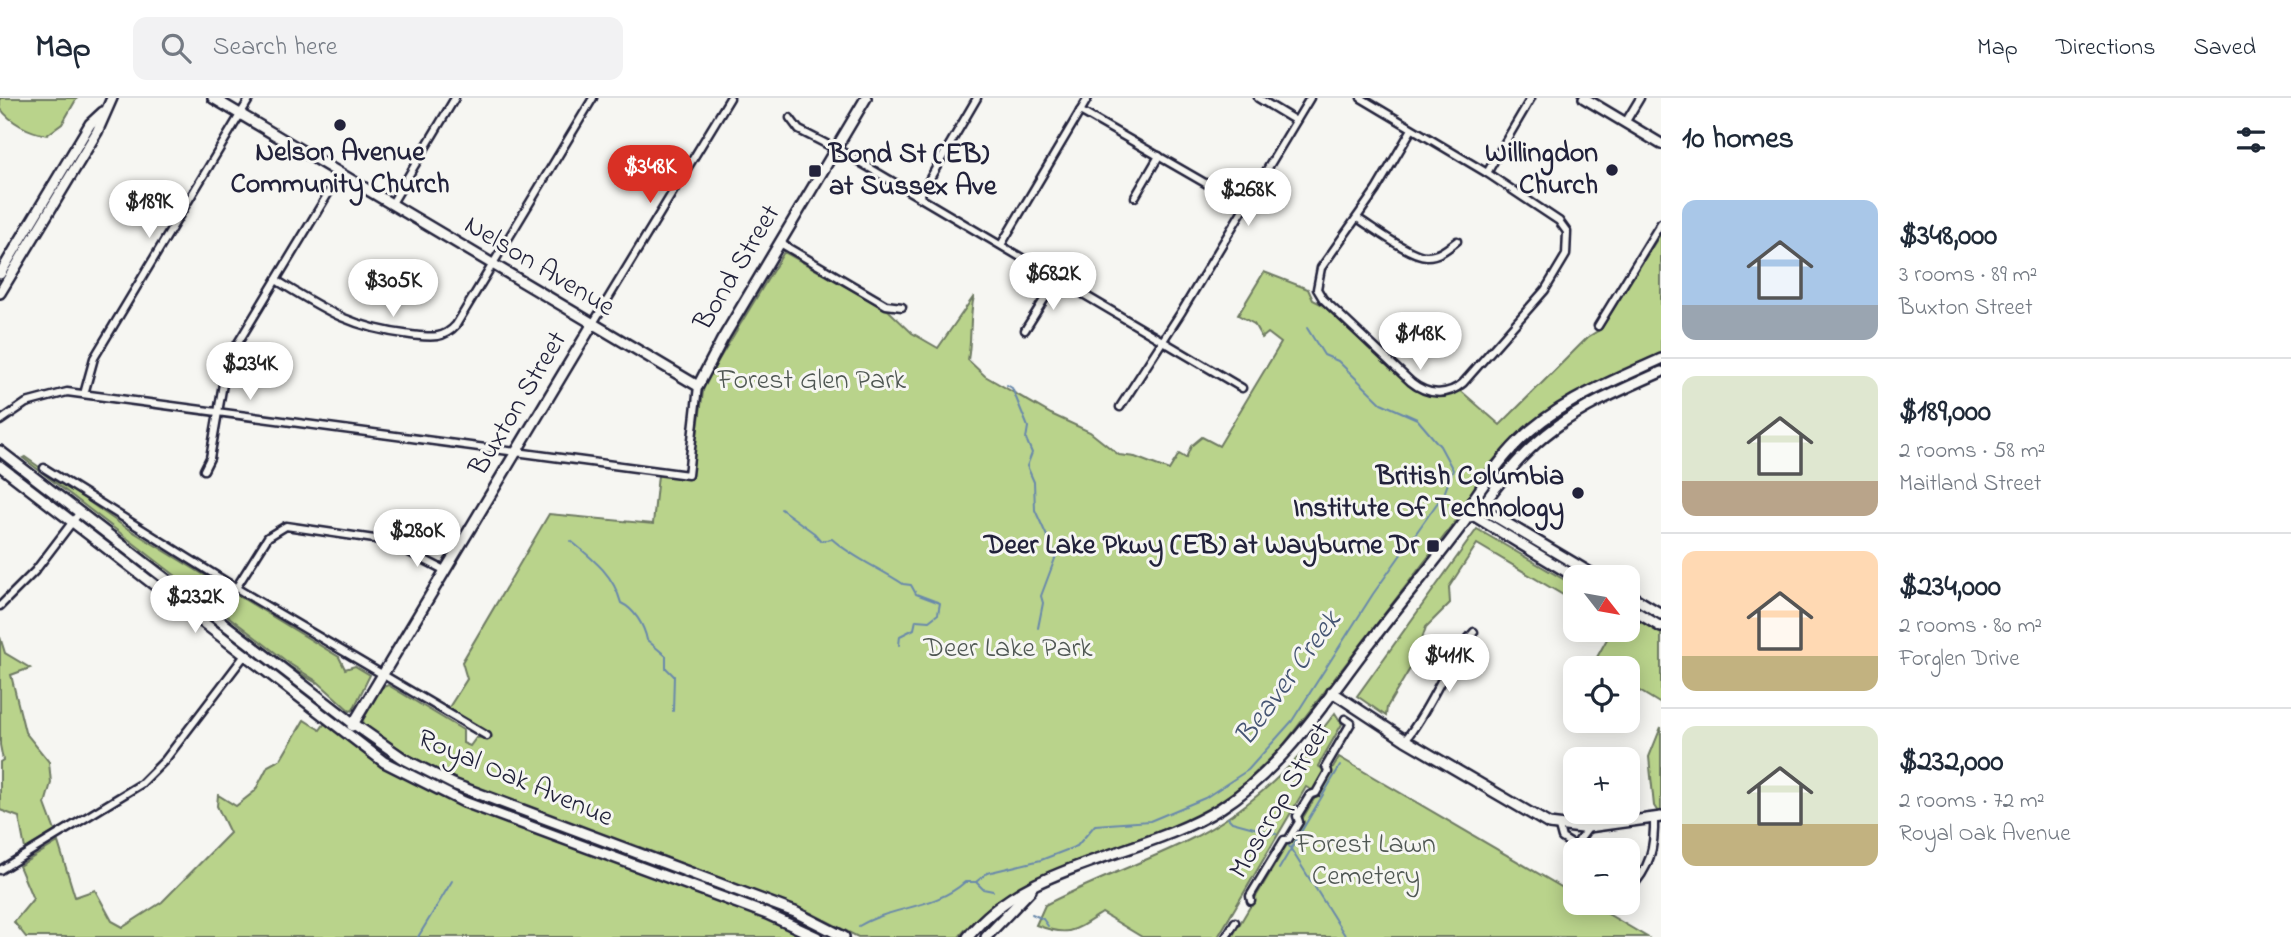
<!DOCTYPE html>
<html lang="en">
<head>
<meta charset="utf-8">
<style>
  body { margin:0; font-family:"Indie Flower",sans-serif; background:#f2f2f3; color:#1f2937; height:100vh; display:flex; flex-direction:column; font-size:26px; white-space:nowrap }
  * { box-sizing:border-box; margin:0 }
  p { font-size:23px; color:#747a83 }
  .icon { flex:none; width:38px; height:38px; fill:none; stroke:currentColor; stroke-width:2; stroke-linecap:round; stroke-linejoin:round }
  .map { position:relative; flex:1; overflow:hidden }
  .side { display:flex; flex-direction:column; background:#fff; width:630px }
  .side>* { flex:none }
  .needle { width:46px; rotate:121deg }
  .controls { position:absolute; left:1563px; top:467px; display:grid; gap:14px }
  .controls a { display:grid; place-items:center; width:77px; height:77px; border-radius:14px; background:#fff; box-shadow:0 4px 18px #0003; font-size:35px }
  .price { position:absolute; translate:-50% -60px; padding:0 16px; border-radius:24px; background:#fff; color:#222; font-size:23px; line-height:46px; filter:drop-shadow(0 2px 4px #0008) }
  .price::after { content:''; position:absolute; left:50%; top:42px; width:21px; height:16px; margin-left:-10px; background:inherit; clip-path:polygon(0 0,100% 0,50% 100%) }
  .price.current { background:#d93025; color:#fff }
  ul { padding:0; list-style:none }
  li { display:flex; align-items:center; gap:21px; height:175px; padding:0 21px }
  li+li { border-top:2px solid #e0e1e3 }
  li span { display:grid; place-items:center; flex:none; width:196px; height:140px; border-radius:14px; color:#555 }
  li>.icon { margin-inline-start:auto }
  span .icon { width:84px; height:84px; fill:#fffc; stroke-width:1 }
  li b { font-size:30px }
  h2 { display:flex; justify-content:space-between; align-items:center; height:84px; padding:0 21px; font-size:30px }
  header { display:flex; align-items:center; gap:42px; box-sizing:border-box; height:98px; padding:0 35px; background:#fff; border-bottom:2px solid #e0e1e3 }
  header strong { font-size:33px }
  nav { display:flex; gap:38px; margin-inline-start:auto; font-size:24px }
  .search { width:490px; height:63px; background:#f2f2f3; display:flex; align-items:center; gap:18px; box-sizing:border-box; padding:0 24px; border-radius:14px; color:#747a83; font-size:26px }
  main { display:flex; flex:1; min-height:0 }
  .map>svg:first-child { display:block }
</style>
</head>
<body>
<header>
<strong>Map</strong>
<div class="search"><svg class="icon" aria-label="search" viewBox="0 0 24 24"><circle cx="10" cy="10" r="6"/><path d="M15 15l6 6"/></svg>Search here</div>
<nav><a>Map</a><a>Directions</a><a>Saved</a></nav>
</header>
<main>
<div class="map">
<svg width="1661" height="839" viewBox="0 0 1661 839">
  <rect width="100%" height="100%" fill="#f6f6f2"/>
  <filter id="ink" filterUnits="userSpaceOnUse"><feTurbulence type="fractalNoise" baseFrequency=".0143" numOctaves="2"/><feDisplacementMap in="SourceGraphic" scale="14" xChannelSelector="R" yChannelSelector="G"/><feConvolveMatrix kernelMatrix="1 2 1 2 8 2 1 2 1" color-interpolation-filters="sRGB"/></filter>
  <g filter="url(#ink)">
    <g fill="#b9d38b" stroke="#6e7a63" stroke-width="2">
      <path d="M0,0H77L62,26L47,37C29,34 11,25 0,10Z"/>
      <path d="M1661,135V257C1597,287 1531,315 1485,372C1476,383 1469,402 1462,415L1281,650L1243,687L1202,716C1120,754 1020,766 959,839H858L809,814L632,746L626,762L809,839H26L14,824L33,801L19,768L58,744L75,799L95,792L112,823L123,829L162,804L230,735L217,708L218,697L236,708L255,693L268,668L281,661L304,622L320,632L325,625C389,672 439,698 513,726L520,708L430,670L364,628L363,622L381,590L388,587L463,632V645L470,648L476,640L486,639L487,636L448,611L467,581L462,564L549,416L653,426L658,377L691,381L704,286L784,154L889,213L912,235L938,250L974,198C969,219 972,240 968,262L985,278L1051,316L1090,334L1119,357L1135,359L1169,372L1179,356L1186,360L1191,348L1202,339L1219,348L1281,245L1268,235L1262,240L1254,226L1238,217L1264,174L1308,191L1313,202L1323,207L1413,291L1438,299L1460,292L1500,327L1588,239L1601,231Z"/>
      <path d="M25,359L122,427L339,559L345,571L355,568L370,577L353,612L350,613L318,584L290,566L23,360Z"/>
      <path d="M22,363L289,568L317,585L288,569Z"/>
      <path d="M1477,431L1575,488V504L1477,446L1449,489L1450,505L1426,529L1414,564L1387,609L1386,618L1357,598Z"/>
      <path d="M1628,514L1661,534V606L1628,586V570H1591L1612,532H1628Z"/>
      <path d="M0,539L5,555L30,570L11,577L25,634L49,664L51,685L45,706L55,733L25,751L19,719L0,712V664L3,662L0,647Z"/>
      <path d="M1335,615L1342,626L1318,668L1327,674L1315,694L1306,689L1218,839H1142L1102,815C1073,834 1068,839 1036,827L1045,807C1091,783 1140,766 1187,743C1247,714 1295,668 1335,615Z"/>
      <path d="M1661,629V714H1658L1654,708L1649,659Z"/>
      <path d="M1339,659L1575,797V805H1589L1647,839H1232Z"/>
    </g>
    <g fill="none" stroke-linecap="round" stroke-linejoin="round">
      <g stroke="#6989ab" stroke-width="2">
        <path d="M1307,230L1324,257L1338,263L1381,305L1417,321L1440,348L1453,372L1444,396"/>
        <path d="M1007,287L1012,290L1028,329L1026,341L1032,355L1027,368L1034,384L1035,412L1056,458L1041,498L1043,505L1038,530"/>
        <path d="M781,411L814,435L821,443L832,441C853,460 879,470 903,486L911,487L916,496L940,505L938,516L929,523L916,522L914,531L900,538L899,547"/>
        <path d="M571,443C593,461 613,476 621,505C634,511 644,527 647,542L666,558V570L674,578L673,613"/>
        <path d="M1228,720L1232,724L1276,736"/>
        <path d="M1289,748L1346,839"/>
        <path d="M1279,771L1340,668"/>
        <path d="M976,784L983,791L993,793"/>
        <path d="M1032,816L1043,821L1048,828"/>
        <path d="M859,828C892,808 935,811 965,784H976L987,775L1041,762L1077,748L1095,727L1150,723L1205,700L1248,672L1292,623L1373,496L1438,404"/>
        <path d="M418,839L452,783"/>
      </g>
      <g stroke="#22223b" stroke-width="11">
        <g id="street">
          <path d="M1258,0L1296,23"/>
          <path d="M1361,0L1487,75L1559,123L1567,134L1566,157L1545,192L1463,285C1447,299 1427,297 1411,284L1323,201L1317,191L1321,170L1376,92L1412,31"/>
          <path d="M1080,13L1245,108"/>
          <path d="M790,20L799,32L846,56L1242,290"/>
          <path d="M1625,25L1640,0"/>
          <path d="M1487,75L1531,0"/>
          <path d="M919,99L977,0"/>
          <path d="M1135,99L1159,58"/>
          <path d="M391,107L455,0"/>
          <path d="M1357,120C1372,129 1411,159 1427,158C1439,158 1448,150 1457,143"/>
          <path d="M780,145L886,207L902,209"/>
          <path d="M1001,147L1088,0"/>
          <path d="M276,182C326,213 352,230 411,237C429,239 443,242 456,227L593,0"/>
          <path d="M592,227L730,0"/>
          <path d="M1598,228L1661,125"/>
          <path d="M1025,232L1057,181"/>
          <path d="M84,296L94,260L250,0"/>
          <path d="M1120,309L1182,213L1310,0"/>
          <path d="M0,323L26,305L67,294L688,377L698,288"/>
          <path d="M44,370L236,490L487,638"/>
          <path d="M204,372L210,360L227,263L340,76"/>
          <path d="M236,490L268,439L286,428L388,443L446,473"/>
          <path d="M0,508L35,473L80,414"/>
          <path d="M1405,642C1433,608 1444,566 1474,534"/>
          <path d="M1559,729L1562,740L1575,748L1589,729"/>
          <path d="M0,772L141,686L165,662L245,557"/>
          <path d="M1628,793C1650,771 1655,750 1654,719"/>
          <path d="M1251,803L1250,798L1284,742H1288L1299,724L1297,718L1310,697L1316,695L1328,674L1326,668L1351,625L1345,621"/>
          <path d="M1226,839L1235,824"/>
        </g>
      </g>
      <g stroke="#22223b" stroke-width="14">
        <g id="secondary">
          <path d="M213,0L698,288L722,242L866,0"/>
          <path d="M1584,0L1661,46"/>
          <path d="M0,176L90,26L103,14"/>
          <path d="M0,195L97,34L112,0"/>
          <path d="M0,353L354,626L404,661L453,686L795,814L844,839"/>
          <path d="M0,368L384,664L464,704L767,816L817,839"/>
          <path d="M1476,407L1599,480"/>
          <path d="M1471,416L1577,480"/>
          <path d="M1468,419L1466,412C1482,389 1498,364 1518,344C1557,304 1611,284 1661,261"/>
          <path d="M1628,496L1661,516"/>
          <path d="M1628,509L1661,529"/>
          <path d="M1332,594L1405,642L1549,726L1581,730L1661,719"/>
          <path d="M352,628L592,227"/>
          <path d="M968,839C1029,762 1142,760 1221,710C1285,669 1327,600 1373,541C1404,500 1438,461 1468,419L1475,418C1534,333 1568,315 1661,274"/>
          <path d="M986,839L1031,792"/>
        </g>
      </g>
      <use href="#street" stroke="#f6f6f2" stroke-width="6"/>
      <use href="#secondary" stroke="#f6f6f2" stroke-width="9"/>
    </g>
  </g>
  <g fill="#22223b" stroke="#f6f6f2" stroke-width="2.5">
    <circle cx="340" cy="27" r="7"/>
    <circle cx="1612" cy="72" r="7"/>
    <rect x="808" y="66" width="14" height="14" rx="3.5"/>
    <circle cx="1578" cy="395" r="7"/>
    <rect x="1426" y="441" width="14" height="14" rx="3.5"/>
  </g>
  <g text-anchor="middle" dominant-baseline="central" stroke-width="6" stroke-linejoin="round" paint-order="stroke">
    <g font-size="28" font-weight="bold" fill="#22223b" stroke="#f6f6f2" text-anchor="end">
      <text x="340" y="55" text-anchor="middle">Nelson Avenue<tspan x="340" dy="32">Community Church</tspan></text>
      <text x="1598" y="56">Willingdon<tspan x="1598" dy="32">Church</tspan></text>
      <text x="829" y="57" text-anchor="start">Bond St (EB)<tspan x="829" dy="32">at Sussex Ave</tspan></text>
      <text x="1564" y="379">British Columbia<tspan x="1564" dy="32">Institute Of Technology</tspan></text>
      <text x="1419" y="448">Deer Lake Pkwy (EB) at Wayburne Dr</text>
    </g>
    <g font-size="28" fill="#22223b" stroke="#f6f6f2">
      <text transform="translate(539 169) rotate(31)">Nelson Avenue</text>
      <text transform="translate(738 170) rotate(-59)">Bond Street</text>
      <text transform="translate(519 306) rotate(-59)">Buxton Street</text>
      <text transform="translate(515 681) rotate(23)">Royal Oak Avenue</text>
      <text transform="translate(1281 703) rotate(-60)">Moscrop Street</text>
    </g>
    <g font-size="28" fill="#4f5753" stroke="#f6f6f2">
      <text x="812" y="283">Forest Glen Park</text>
      <text x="1008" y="551">Deer Lake Park</text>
      <text x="1366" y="747">Forest Lawn<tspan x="1366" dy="32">Cemetery</tspan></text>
    </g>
    <g font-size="30" font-style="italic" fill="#455573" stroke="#f6f6f2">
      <text transform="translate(1289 581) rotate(-54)">Beaver Creek</text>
    </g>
  </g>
</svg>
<div class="controls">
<a><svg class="needle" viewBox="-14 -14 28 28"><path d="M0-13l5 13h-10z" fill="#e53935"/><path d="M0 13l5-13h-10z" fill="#747a83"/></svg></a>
<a><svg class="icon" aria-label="locate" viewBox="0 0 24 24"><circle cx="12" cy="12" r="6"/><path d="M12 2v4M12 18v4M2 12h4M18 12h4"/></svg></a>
<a>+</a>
<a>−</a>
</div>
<b class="price current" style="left:650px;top:107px">$348K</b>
<b class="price" style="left:1248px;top:130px">$268K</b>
<b class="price" style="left:149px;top:142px">$189K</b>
<b class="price" style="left:1053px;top:214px">$682K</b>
<b class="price" style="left:393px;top:221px">$305K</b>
<b class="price" style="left:1420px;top:274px">$148K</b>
<b class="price" style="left:250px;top:304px">$234K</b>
<b class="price" style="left:417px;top:471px">$280K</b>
<b class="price" style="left:195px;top:537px">$232K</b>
<b class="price" style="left:1449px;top:596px">$411K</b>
</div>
<section class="side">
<h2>10 homes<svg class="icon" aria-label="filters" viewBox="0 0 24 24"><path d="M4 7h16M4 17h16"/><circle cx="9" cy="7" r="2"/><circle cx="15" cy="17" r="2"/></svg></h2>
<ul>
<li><span style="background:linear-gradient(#a9c7e8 75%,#9aa5b1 0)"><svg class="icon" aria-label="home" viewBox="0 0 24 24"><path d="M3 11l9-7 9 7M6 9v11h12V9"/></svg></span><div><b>$348,000</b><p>3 rooms · 89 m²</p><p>Buxton Street</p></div></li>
<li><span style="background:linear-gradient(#dfe7d0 75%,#b9a48a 0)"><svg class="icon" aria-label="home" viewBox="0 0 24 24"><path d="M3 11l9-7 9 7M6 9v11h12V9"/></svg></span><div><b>$189,000</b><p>2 rooms · 58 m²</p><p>Maitland Street</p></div></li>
<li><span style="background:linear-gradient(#ffd9b3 75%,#c2b280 0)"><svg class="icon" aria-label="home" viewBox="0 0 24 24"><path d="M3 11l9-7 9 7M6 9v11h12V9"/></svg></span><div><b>$234,000</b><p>2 rooms · 80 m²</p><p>Forglen Drive</p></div></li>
<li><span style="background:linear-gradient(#dfe7d0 70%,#c2b280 0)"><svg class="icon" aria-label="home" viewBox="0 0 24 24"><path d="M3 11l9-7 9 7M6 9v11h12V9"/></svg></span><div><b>$232,000</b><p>2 rooms · 72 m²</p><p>Royal Oak Avenue</p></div></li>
</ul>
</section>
</main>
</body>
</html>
